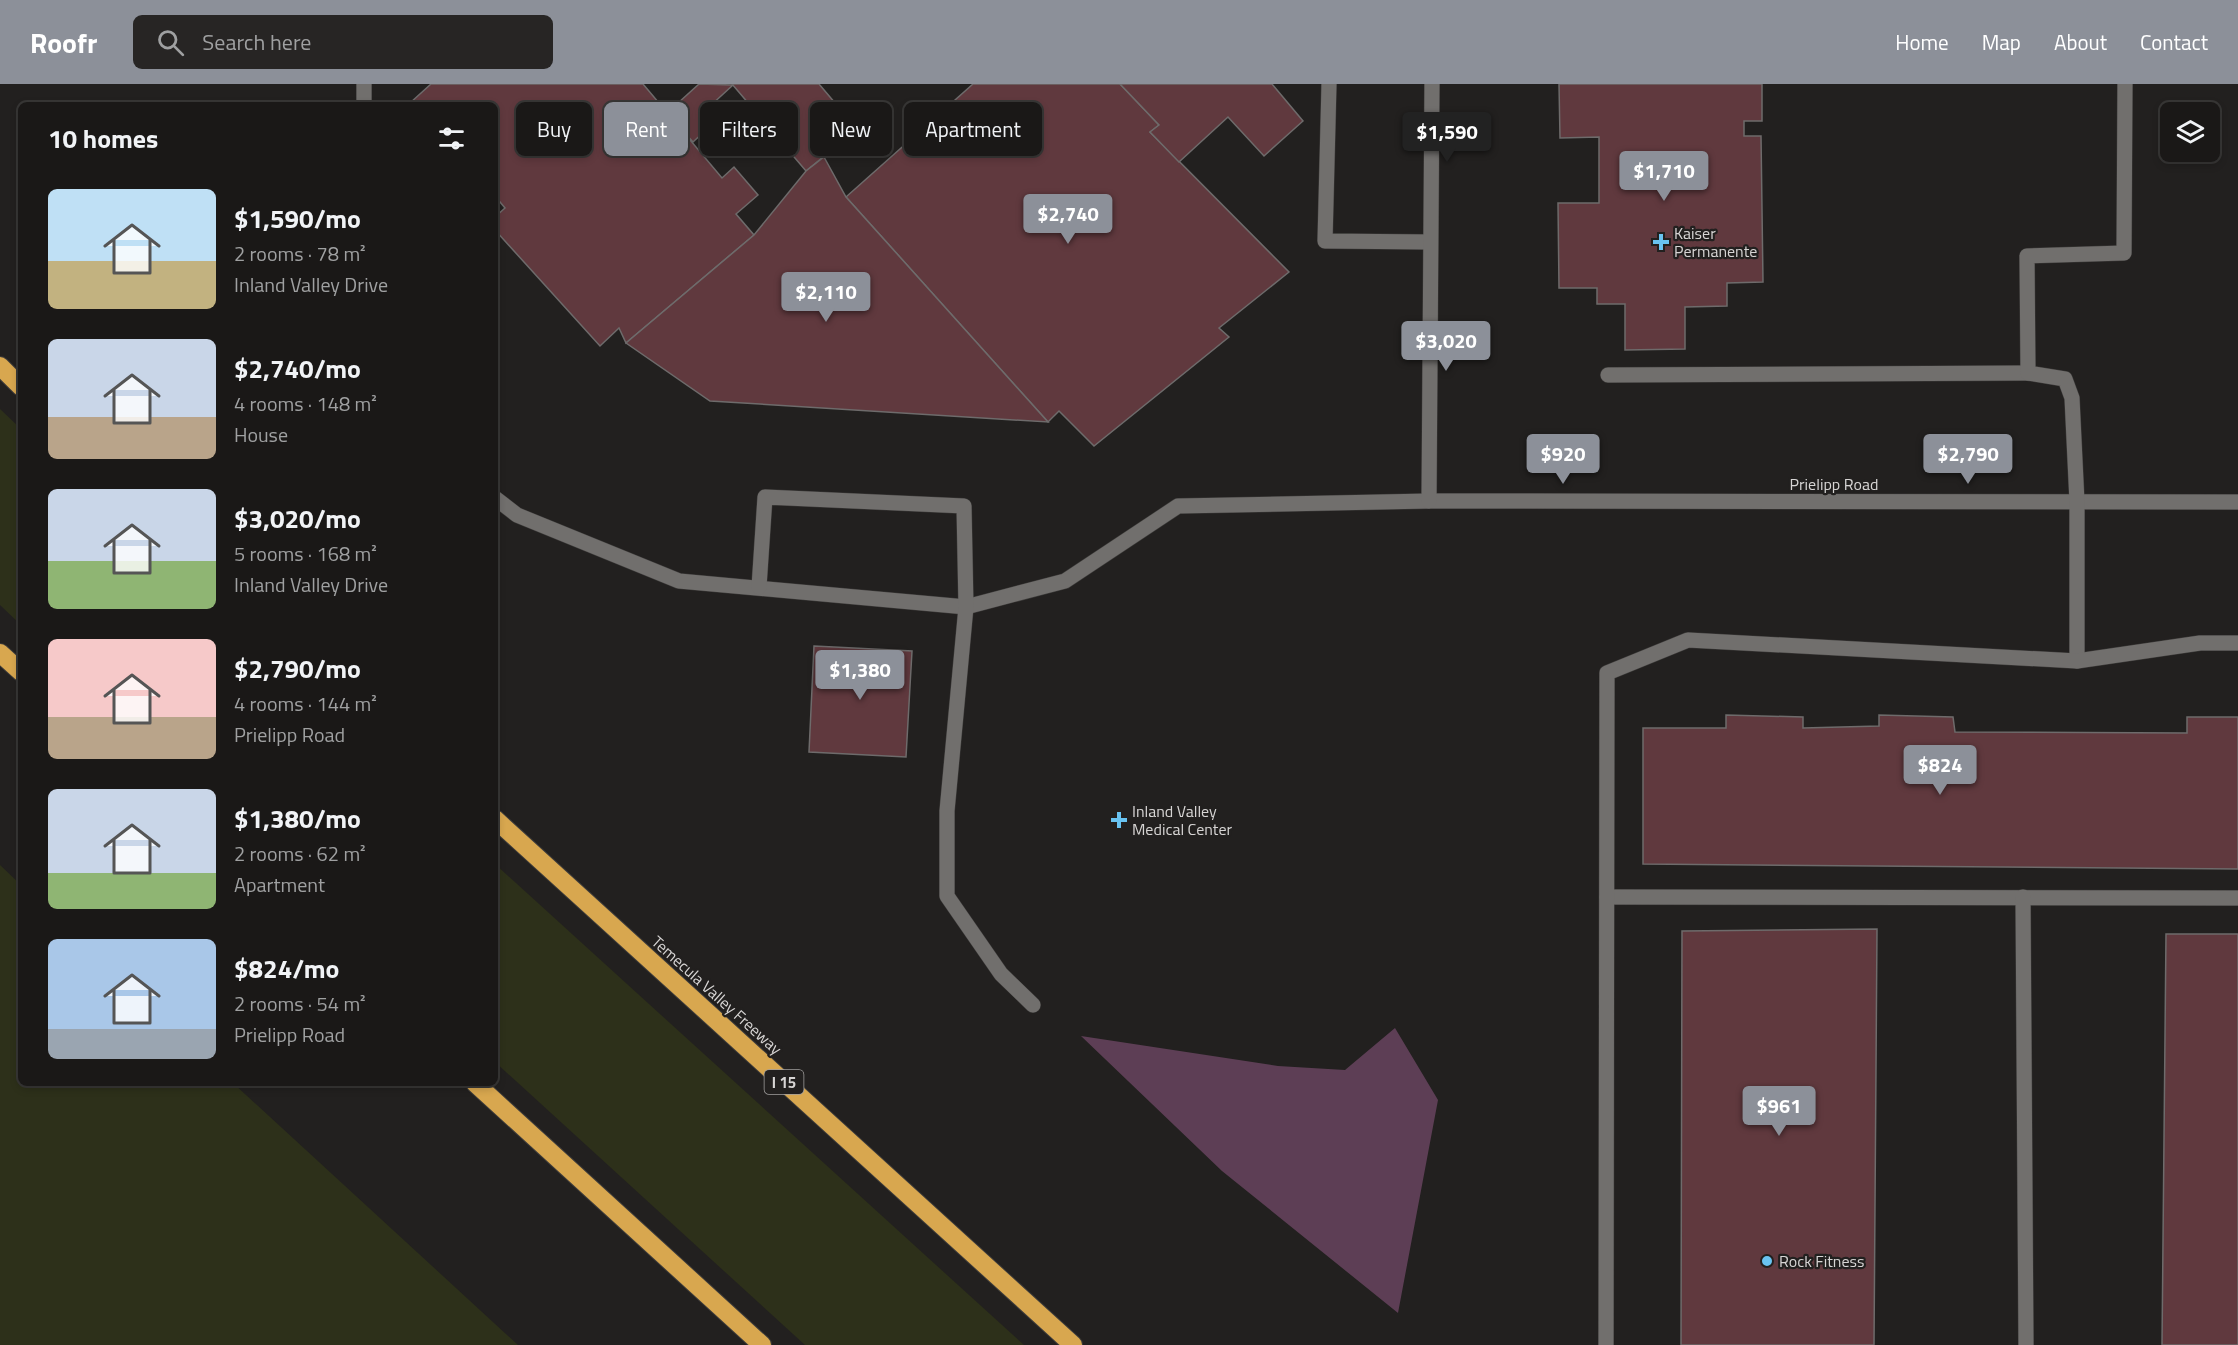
<!DOCTYPE html>
<html lang="en">
<head>
<meta charset="utf-8">
<style>
  body { margin:0; font-family:"Titillium Web",sans-serif; background:#272524; color:#f1f3f6; height:100vh; display:flex; flex-direction:column; font-size:22px; white-space:nowrap }
  * { box-sizing:border-box; margin:0 }
  p { font-size:20px; color:#9fa0a1 }
  .icon { flex:none; width:33px; height:33px; fill:none; stroke:currentColor; stroke-width:2; stroke-linecap:round; stroke-linejoin:round }
  .map { position:relative; flex:1; overflow:hidden }
  .panel { position:absolute; left:18px; top:18px; width:480px; height:984px; display:flex; flex-direction:column; background:#1a1817; border-radius:9px; box-shadow:0 3px 9px #0003,0 0 0 2px #383736 }
  .panel>* { flex:none }
  .top-card { position:absolute; left:516px; top:18px; width:570px; height:54px; display:flex; gap:12px }
  .controls { position:absolute; left:2160px; top:18px; display:grid; gap:12px }
  .controls a { display:grid; place-items:center; width:60px; height:60px; border-radius:9px; background:#1a1817; box-shadow:0 3px 9px #0003,0 0 0 2px #383736; font-size:30px }
  .price { position:absolute; translate:-50% -51px; padding:0 14px; border-radius:6px; background:#8c9099; color:#fff; font-size:20px; line-height:39px; filter:drop-shadow(0 2px 3px #0008) }
  .price::after { content:''; position:absolute; left:50%; top:36px; width:18px; height:14px; margin-left:-9px; background:inherit; clip-path:polygon(0 0,100% 0,50% 100%) }
  .price.selected { background:#222; color:#fff }
  ul { padding:0; list-style:none }
  li { display:flex; align-items:center; gap:18px; height:150px; padding:0 30px }
  li span { display:grid; place-items:center; flex:none; width:168px; height:120px; border-radius:9px; color:#555 }
  li>.icon { margin-inline-start:auto }
  span .icon { width:72px; height:72px; fill:#fffc; stroke-width:1 }
  li b { font-size:26px }
  h2 { display:flex; justify-content:space-between; align-items:center; height:72px; padding:0 30px; font-size:26px }
  .tag { padding:0 21px; border-radius:9px; background:#1a1817; box-shadow:0 3px 9px #0003,0 0 0 2px #383736; font-size:21px; line-height:54px }
  .tag.selected { background:#8c9099; color:#fff }
  header { display:flex; align-items:center; gap:36px; box-sizing:border-box; height:84px; padding:0 30px; background:#8c9099; color:#fff }
  header strong { font-size:28px }
  nav { display:flex; gap:33px; margin-inline-start:auto; font-size:21px }
  .search { width:420px; height:54px; background:#272524; display:flex; align-items:center; gap:15px; box-sizing:border-box; padding:0 21px; border-radius:9px; color:#9fa0a1; font-size:22px }
  .map>svg:first-child { display:block }
</style>
</head>
<body>
<header>
<strong>Roofr</strong>
<div class="search"><svg class="icon" aria-label="search" viewBox="0 0 24 24"><circle cx="10" cy="10" r="6"/><path d="M15 15l6 6"/></svg>Search here</div>
<nav><a>Home</a><a>Map</a><a>About</a><a>Contact</a></nav>
</header>
<div class="map">
<svg width="2238" height="1261" viewBox="0 0 2238 1261">
  <rect width="100%" height="100%" fill="#22201f"/>
  <g fill="#2d301a">
    <path d="M0,325L21,345V541L0,521Z"/>
    <path d="M495,780L1024,1261H805L495,978Z"/>
    <path d="M0,781L21,801V999H233L518,1261H0Z"/>
  </g>
  <path fill="#5d3e55" d="M1395,944L1438,1016L1398,1229L1222,1087L1081,952L1278,982L1345,986Z"/>
  <g fill="#60393e" stroke="#6e6b6b" stroke-width="1.5">
    <path d="M431,0H643L722,94L734,83L758,111L736,130L754,151L626,259L619,244L600,262L495,146V133L505,124L495,112V21H412L410,19Z"/>
    <path d="M699,0L733,1L709,23L719,34L693,58L667,29Z"/>
    <path d="M732,0H819L857,45L806,87Z"/>
    <path d="M973,0H1120L1159,41L1150,48L1289,188L1219,244L1229,253L1094,362L1059,327L1048,338L846,113Z"/>
    <path d="M1120,0H1272L1303,37L1264,72L1228,33L1179,78L1150,48L1159,41Z"/>
    <path d="M1559,0H1762V37H1744V52H1761L1763,198L1727,199V222L1685,223V265L1625,266V220H1597V204H1559L1558,119H1599V53L1560,54Z"/>
    <path d="M824,73L846,113L1048,338L710,317L626,259L754,151L806,87Z"/>
    <path d="M814,562L912,567L906,673L809,668Z"/>
    <path d="M1726,631L1803,633V644L1879,642V631L1953,633L1955,648L2187,649V633H2238V785L1643,780V644H1726Z"/>
    <path d="M1877,845L1874,1261H1681L1682,847Z"/>
    <path d="M2166,850H2238V1261H2162Z"/>
  </g>
  <g fill="none" stroke-linecap="round" stroke-linejoin="round">
    <g stroke="#3d3b3a" stroke-width="16">
      <g id="minor">
        <path d="M364,0V21"/>
        <path d="M1329,0L1325,157L1430,158"/>
        <path d="M1608,291L2028,289"/>
        <path d="M495,414L517,431L679,497L966,523L1065,497L1178,422L1429,417L2238,418"/>
        <path d="M1429,417L1432,0"/>
        <path d="M759,503L765,413L964,422L966,523L947,727V812L1001,890L1033,921"/>
        <path d="M2077,577V418L2072,314L2065,295L2028,289L2027,172L2124,169L2125,0"/>
        <path d="M1607,813L2238,814"/>
        <path d="M2023,813L2026,1261"/>
        <path d="M1606,1261L1607,589L1688,556L2077,577L2200,559H2238"/>
      </g>
    </g>
    <g stroke="#3d3b3a" stroke-width="20">
      <g id="highway">
        <path d="M0,282L21,303"/>
        <path d="M0,569L21,588"/>
        <path d="M495,735L1073,1261"/>
        <path d="M475,999L762,1261"/>
      </g>
    </g>
    <use href="#minor" stroke="#716f6d" stroke-width="15"/>
    <use href="#highway" stroke="#d8a74f" stroke-width="18"/>
  </g>
  <g fill="#69c3f1" stroke="#22201f" stroke-width="2">
    <path d="M1658 149h6v6h6v6h-6v6h-6v-6h-6v-6h6z"/>
    <path d="M1116 727h6v6h6v6h-6v6h-6v-6h-6v-6h6z"/>
    <circle cx="1767" cy="1177" r="6"/>
  </g>
  <g text-anchor="middle" dominant-baseline="central" stroke-width="4.5" stroke-linejoin="round" paint-order="stroke">
    <rect fill="#22201f" stroke="#a19f9e" stroke-width="1.5" x="764.5" y="986" width="39" height="24" rx="4.5"/>
    <g font-size="15" font-weight="bold" fill="#d7d5d4">
      <text x="784" y="998">I 15</text>
    </g>
    <g font-size="16" fill="#d7d5d4" stroke="#22201f" text-anchor="start">
      <text x="1674" y="149">Kaiser<tspan x="1674" dy="18">Permanente</tspan></text>
      <text x="1132" y="727">Inland Valley<tspan x="1132" dy="18">Medical Center</tspan></text>
      <text x="1779" y="1177">Rock Fitness</text>
    </g>
    <g font-size="16" fill="#d7d5d4" stroke="#22201f">
      <text x="1834" y="400">Prielipp Road</text>
      <text transform="translate(717 911) rotate(42)">Temecula Valley Freeway</text>
    </g>
  </g>
</svg>
<div class="controls">
<a><svg class="icon" aria-label="layers" viewBox="0 0 24 24"><path d="M12 4l9 5-9 5-9-5zM3 14l9 5 9-5"/></svg></a>
</div>
<b class="price selected" style="left:1447px;top:79px">$1,590</b>
<b class="price" style="left:1664px;top:118px">$1,710</b>
<b class="price" style="left:1068px;top:161px">$2,740</b>
<b class="price" style="left:826px;top:239px">$2,110</b>
<b class="price" style="left:1446px;top:288px">$3,020</b>
<b class="price" style="left:1563px;top:401px">$920</b>
<b class="price" style="left:1968px;top:401px">$2,790</b>
<b class="price" style="left:860px;top:617px">$1,380</b>
<b class="price" style="left:1940px;top:712px">$824</b>
<b class="price" style="left:1779px;top:1053px">$961</b>
<div class="top-card">
<a class="tag">Buy</a>
<a class="tag selected">Rent</a>
<a class="tag">Filters</a>
<a class="tag">New</a>
<a class="tag">Apartment</a>
</div>
<section class="panel">
<h2>10 homes<svg class="icon" aria-label="filters" viewBox="0 0 24 24"><path d="M4 7h16M4 17h16"/><circle cx="9" cy="7" r="2"/><circle cx="15" cy="17" r="2"/></svg></h2>
<ul>
<li><span style="background:linear-gradient(#bfe0f5 60%,#c2b280 0)"><svg class="icon" aria-label="home" viewBox="0 0 24 24"><path d="M3 11l9-7 9 7M6 9v11h12V9"/></svg></span><div><b>$1,590/mo</b><p>2 rooms · 78 m²</p><p>Inland Valley Drive</p></div></li>
<li><span style="background:linear-gradient(#c9d6e8 65%,#b9a48a 0)"><svg class="icon" aria-label="home" viewBox="0 0 24 24"><path d="M3 11l9-7 9 7M6 9v11h12V9"/></svg></span><div><b>$2,740/mo</b><p>4 rooms · 148 m²</p><p>House</p></div></li>
<li><span style="background:linear-gradient(#c9d6e8 60%,#8fb573 0)"><svg class="icon" aria-label="home" viewBox="0 0 24 24"><path d="M3 11l9-7 9 7M6 9v11h12V9"/></svg></span><div><b>$3,020/mo</b><p>5 rooms · 168 m²</p><p>Inland Valley Drive</p></div></li>
<li><span style="background:linear-gradient(#f6c9c9 65%,#b9a48a 0)"><svg class="icon" aria-label="home" viewBox="0 0 24 24"><path d="M3 11l9-7 9 7M6 9v11h12V9"/></svg></span><div><b>$2,790/mo</b><p>4 rooms · 144 m²</p><p>Prielipp Road</p></div></li>
<li><span style="background:linear-gradient(#c9d6e8 70%,#8fb573 0)"><svg class="icon" aria-label="home" viewBox="0 0 24 24"><path d="M3 11l9-7 9 7M6 9v11h12V9"/></svg></span><div><b>$1,380/mo</b><p>2 rooms · 62 m²</p><p>Apartment</p></div></li>
<li><span style="background:linear-gradient(#a9c7e8 75%,#9aa5b1 0)"><svg class="icon" aria-label="home" viewBox="0 0 24 24"><path d="M3 11l9-7 9 7M6 9v11h12V9"/></svg></span><div><b>$824/mo</b><p>2 rooms · 54 m²</p><p>Prielipp Road</p></div></li>
</ul>
</section>
</div>
</body>
</html>
